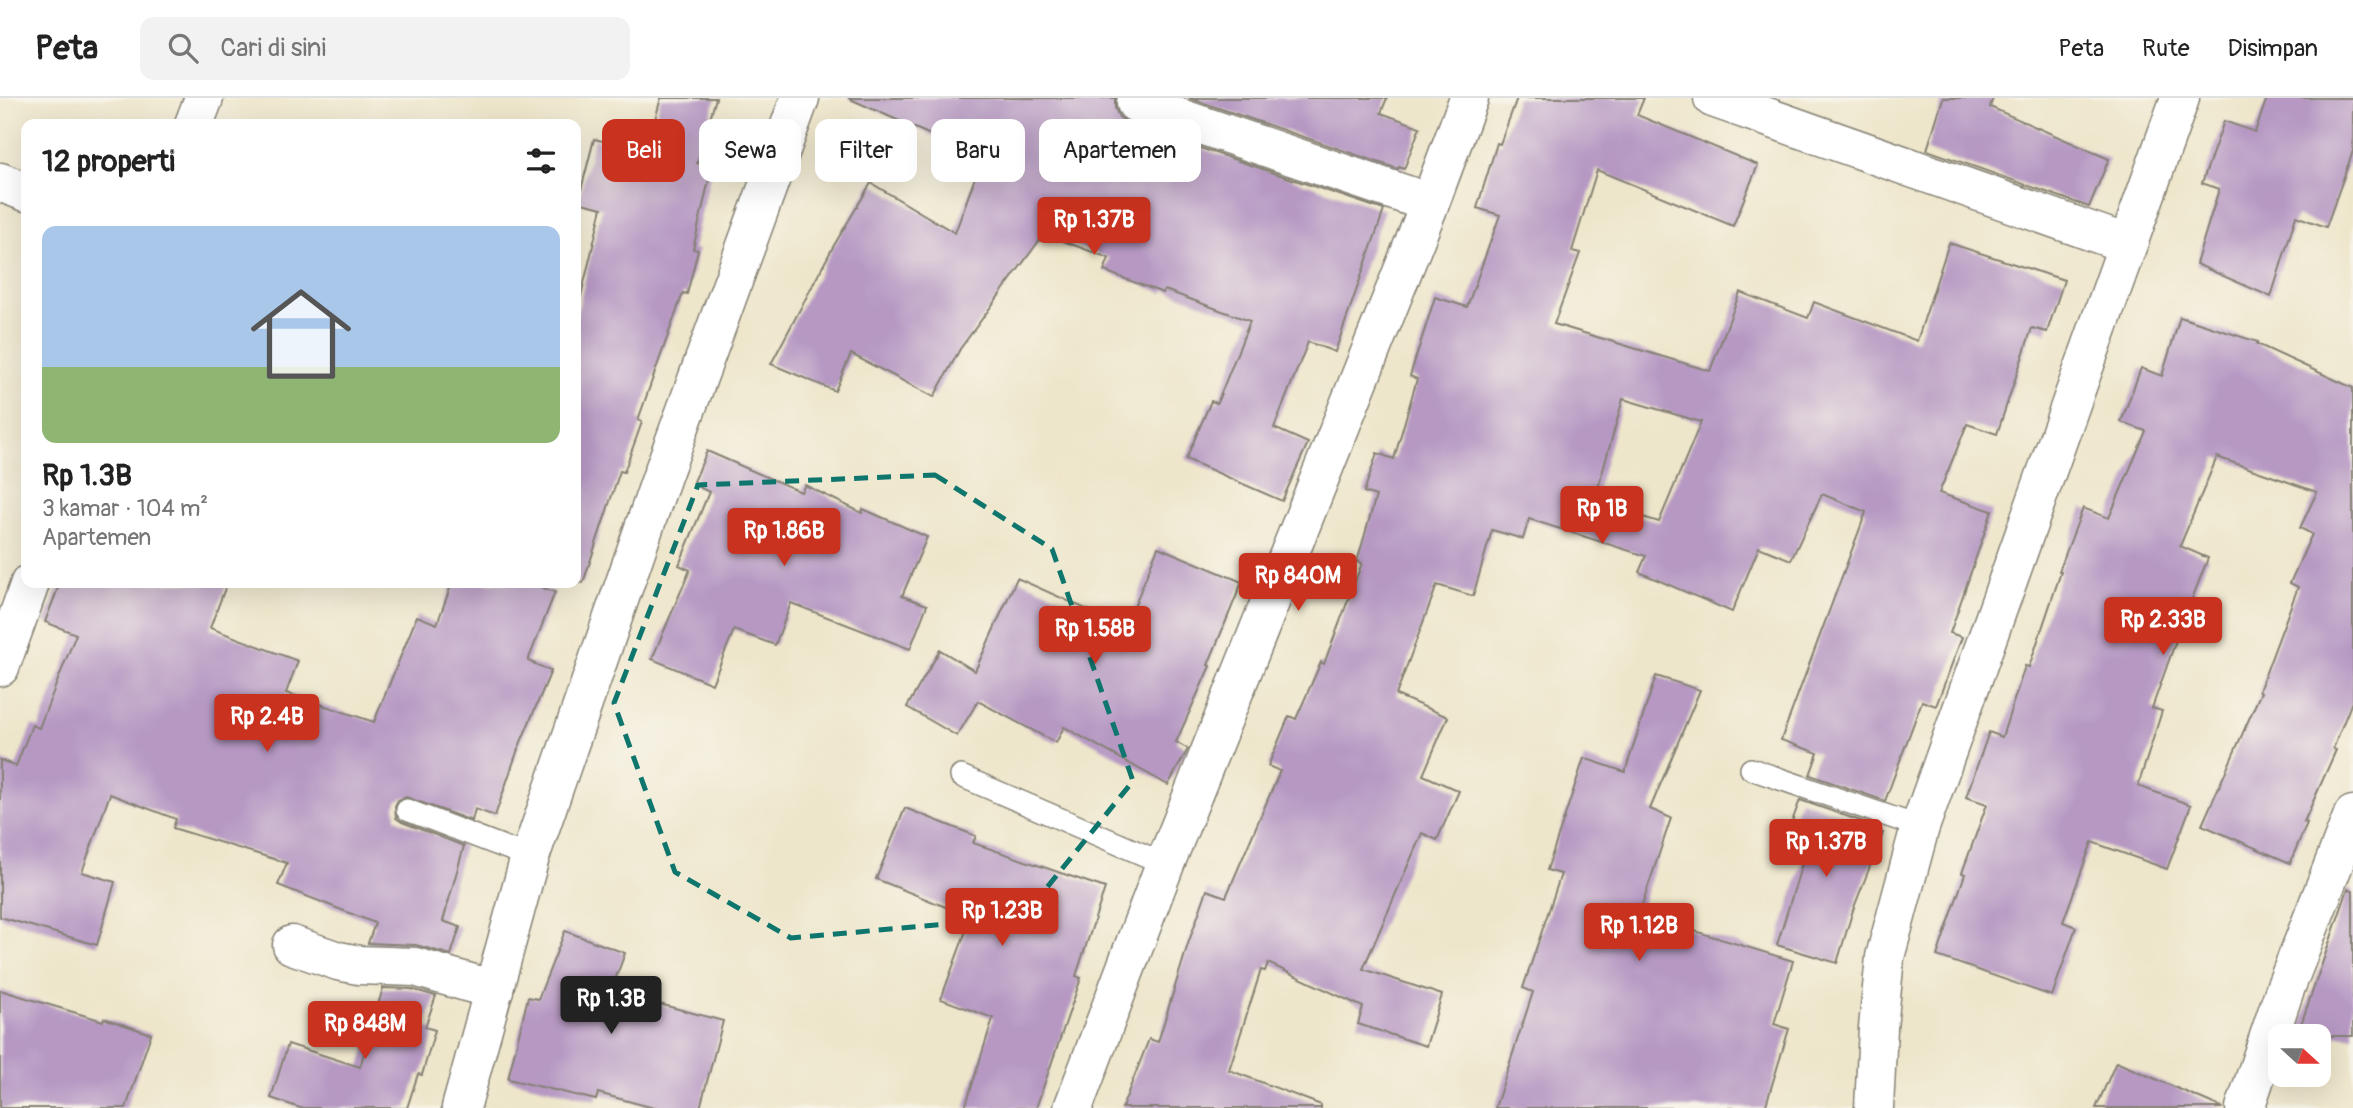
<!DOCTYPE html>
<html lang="id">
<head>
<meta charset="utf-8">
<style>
  body { margin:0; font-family:Pangolin,sans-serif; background:#f2f2f2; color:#222; height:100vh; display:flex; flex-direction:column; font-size:26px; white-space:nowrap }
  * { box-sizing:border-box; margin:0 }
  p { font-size:23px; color:#767676 }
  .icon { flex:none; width:38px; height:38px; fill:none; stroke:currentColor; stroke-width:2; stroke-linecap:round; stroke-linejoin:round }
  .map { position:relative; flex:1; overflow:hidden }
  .sheet { position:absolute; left:21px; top:21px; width:560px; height:469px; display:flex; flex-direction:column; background:#fff; border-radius:14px; box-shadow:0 7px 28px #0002 }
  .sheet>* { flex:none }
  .hud { position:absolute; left:602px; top:21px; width:665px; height:63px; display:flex; gap:14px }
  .needle { width:46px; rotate:111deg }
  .controls { position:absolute; left:2268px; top:926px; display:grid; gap:14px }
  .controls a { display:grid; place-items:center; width:63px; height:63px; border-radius:14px; background:#fff; box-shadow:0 7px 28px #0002; font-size:35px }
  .price { position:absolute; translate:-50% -60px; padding:0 16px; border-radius:7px; background:#c8321e; color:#fff; font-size:23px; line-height:46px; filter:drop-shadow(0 2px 4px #0008) }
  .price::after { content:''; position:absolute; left:50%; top:42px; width:21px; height:16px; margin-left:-10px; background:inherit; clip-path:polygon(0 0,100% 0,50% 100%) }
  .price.on { background:#222; color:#fff }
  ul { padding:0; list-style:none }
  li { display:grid; align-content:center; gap:14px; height:371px; padding:0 21px }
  li span { display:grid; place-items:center; height:217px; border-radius:14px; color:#555 }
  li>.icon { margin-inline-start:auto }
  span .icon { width:126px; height:126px; fill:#fffc; stroke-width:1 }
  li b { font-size:30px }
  h2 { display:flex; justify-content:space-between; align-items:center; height:84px; padding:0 21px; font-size:30px }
  .pill { padding:0 24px; border-radius:14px; background:#fff; box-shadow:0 7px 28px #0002; font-size:24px; line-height:63px }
  .pill.on { background:#c8321e; color:#fff }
  header { display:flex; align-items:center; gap:42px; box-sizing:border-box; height:98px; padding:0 35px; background:#fff; border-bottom:2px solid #e0e0e0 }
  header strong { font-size:33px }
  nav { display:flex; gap:38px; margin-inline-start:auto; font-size:24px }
  .search { width:490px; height:63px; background:#f2f2f2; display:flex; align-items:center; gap:18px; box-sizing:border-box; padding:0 24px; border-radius:14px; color:#767676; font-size:26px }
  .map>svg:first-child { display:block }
</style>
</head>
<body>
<header>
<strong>Peta</strong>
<div class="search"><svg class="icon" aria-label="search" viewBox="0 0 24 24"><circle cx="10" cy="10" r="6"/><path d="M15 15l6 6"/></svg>Cari di sini</div>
<nav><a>Peta</a><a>Rute</a><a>Disimpan</a></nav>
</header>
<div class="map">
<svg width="2353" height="1010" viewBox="0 0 2353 1010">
  <rect width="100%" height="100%" fill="#f7f3e8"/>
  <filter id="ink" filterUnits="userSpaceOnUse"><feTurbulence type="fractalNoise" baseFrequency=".0143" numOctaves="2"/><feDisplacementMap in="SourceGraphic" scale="14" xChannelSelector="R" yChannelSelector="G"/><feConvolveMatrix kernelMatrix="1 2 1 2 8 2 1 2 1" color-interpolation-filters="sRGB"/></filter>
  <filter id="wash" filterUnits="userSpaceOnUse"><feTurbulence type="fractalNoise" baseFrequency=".00686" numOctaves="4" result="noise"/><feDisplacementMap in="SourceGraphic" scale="28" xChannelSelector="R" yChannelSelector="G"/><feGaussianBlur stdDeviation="1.57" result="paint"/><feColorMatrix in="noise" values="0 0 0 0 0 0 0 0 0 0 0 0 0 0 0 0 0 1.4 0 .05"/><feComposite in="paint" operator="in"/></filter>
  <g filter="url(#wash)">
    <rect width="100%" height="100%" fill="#eee6cb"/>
    <g id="blocks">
      <g fill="#b698c3" fill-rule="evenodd">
        <path d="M661,0H716L697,65L712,69L693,151L698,152L687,196L683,195L638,322L642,324L624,374L620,373L583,485L576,484V219L602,110L578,104L594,41L646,53Z"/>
        <path d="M848,0H1115V10L1119,19L1129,26L1384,112L1335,254L1308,244L1274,330L1308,345L1282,403L1186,361L1211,303L1217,305L1250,223L1165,192L1163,195L1104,173L1109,160L1044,136L960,251L934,299L851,256L835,293L771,266L833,149L871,85L955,135L982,60Z"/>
        <path d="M1189,0H1387L1381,15L1420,29L1404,71L1399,69L1398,71Z"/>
        <path d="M1517,0H1644L1637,17L1758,67L1733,128L1597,72L1572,153L1580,155L1554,226L1710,273L1740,194L1808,220L1814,204L1917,243L1949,145L2064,182L2047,234L2032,230L1997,336L1967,326L1939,395L1992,413L1950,535L1962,539L1936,608L1922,603L1885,703L1810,677L1818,655L1781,642L1866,414L1822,396L1791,462L1759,449L1732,514L1639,474L1646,458L1529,421L1523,441L1492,432L1473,498L1437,487L1396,597L1448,619L1423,677L1459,693L1437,742L1422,735L1363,871L1442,897L1426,948L1358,926L1363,909L1268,865L1265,873L1261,872L1229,972L1321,1007V1010H1122L1149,941L1158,944L1188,846L1207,792L1226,799L1280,673L1268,668L1289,618L1296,621L1321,564L1324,566L1362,465L1357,464L1376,398L1364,394L1377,355L1394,361L1417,281L1410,278L1435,199L1467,209L1500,117L1477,110L1497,45L1500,46ZM1623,301L1701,324L1659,424L1594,404Z"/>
        <path d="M1943,0H1993L1990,9L2109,61L2089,109L1927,52Z"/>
        <path d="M2267,0H2353V53L2326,129L2296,118L2271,199L2196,166L2219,91L2202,85L2224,23L2255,34Z"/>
        <path d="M2180,219L2258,244L2257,246L2353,290V601L2333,651L2336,652L2304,724L2307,725L2290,765L2202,727L2261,594L2259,593L2298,489L2290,485L2312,436L2300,430L2317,394L2217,359L2180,448L2208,460L2179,534L2152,610L2162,613L2138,688L2191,707L2167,771L2092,744L2063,824L2076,829L2052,898L1937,858L1965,776L1962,775L1987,706L1966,699L1989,634L2002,639L2025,568L2029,569L2061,474L2059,473L2083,410L2109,420L2146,333L2121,324L2141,270L2162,278Z"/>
        <path d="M707,353L801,394L805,387L862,415L863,411L927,439L902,498L927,507L910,551L791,505L775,547L734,532L712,586L652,561L690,472L679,467L709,394L693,386Z"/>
        <path d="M1158,449L1242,484L1208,567L1210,568L1176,644L1188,651L1168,687L1064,629L1056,645L978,603L957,638L907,609L940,552L975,573L1017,480L1126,529Z"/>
        <path d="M60,485H227L210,530L298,563L286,595L374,624L417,518L437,526L452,485H529L555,494L528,563L551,573L518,651L495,718L475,711L472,723L406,699L398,702L395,708L396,720L402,724L464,748L443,823L460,829L451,857L416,847L368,845L375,825L278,787L287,765L173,730L176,721L110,696L82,774L115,784L97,847L0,819V662L16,668L32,627L39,630L76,536L45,524Z"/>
        <path d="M1656,578L1700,592L1650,711L1671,720L1639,816L1793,863L1774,926L1789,931L1765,1010H1495L1533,894L1523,890L1561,776L1547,772L1584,660L1625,674Z"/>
        <path d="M1800,702L1875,728L1874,731L1883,735L1853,812L1837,865L1777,847L1805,756L1783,748Z"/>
        <path d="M905,710L976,738L973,745L1105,790L1076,878L1081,880L1036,1010H965L993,920L941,901L971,819L876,781Z"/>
        <path d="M2348,791L2353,792V938H2297Z"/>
        <path d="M565,833L625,855L611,893L723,923L700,1010H654L598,995L596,1002L508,981L528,899L538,901Z"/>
        <path d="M383,890L411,891L436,898L425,929L435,932L422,977L418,976L407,1010H300L271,1000L288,946L360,969Z"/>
        <path d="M0,892L103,923L104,920L151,936L126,1010H0Z"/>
        <path d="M2116,964L2223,1010H2096Z"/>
      </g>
    </g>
  </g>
  <g filter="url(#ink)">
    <use href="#blocks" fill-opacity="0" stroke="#858174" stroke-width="2"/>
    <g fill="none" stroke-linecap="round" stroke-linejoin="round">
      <g stroke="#858174" stroke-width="24">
        <g id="service">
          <path d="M1751,671L1920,729"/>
          <path d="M961,678L1165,766"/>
          <path d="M407,712L530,759"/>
        </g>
      </g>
      <g stroke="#858174" stroke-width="41">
        <g id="minor">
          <path d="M1713,0L2127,146"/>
          <path d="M1136,5L1430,105"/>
          <path d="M194,26L204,0"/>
          <path d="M0,84L26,94"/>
          <path d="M0,569L30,485"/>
          <path d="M292,847L338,863L359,867L415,869L494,892"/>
          <path d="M461,1010L530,759L663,375L800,0"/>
          <path d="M1073,1010L1165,766L1430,105L1469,0"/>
          <path d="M1874,1010L1878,930L1885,859L1920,729L2180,0"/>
          <path d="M2245,1010L2285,891L2353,717"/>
        </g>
      </g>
      <use href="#service" stroke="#fff" stroke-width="21"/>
      <use href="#minor" stroke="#fff" stroke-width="38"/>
    </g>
  </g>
  <path fill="none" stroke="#0f766e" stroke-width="5" stroke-dasharray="14 9" stroke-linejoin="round" d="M935,377L1052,451L1133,683L1023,819L791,840L675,774L614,605L698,387Z"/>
</svg>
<div class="controls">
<a><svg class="needle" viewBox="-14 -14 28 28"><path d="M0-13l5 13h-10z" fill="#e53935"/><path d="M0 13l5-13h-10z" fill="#767676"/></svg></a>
</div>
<b class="price" style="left:1094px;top:159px">Rp 1.37B</b>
<b class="price" style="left:1602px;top:448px">Rp 1B</b>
<b class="price" style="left:784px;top:470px">Rp 1.86B</b>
<b class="price" style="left:1298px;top:515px">Rp 840M</b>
<b class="price" style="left:2163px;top:559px">Rp 2.33B</b>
<b class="price" style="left:1095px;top:568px">Rp 1.58B</b>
<b class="price" style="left:267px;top:656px">Rp 2.4B</b>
<b class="price" style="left:1826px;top:781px">Rp 1.37B</b>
<b class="price" style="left:1002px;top:850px">Rp 1.23B</b>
<b class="price" style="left:1639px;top:865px">Rp 1.12B</b>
<b class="price on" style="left:611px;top:938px">Rp 1.3B</b>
<b class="price" style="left:365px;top:963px">Rp 848M</b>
<div class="hud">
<a class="pill on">Beli</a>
<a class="pill">Sewa</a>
<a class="pill">Filter</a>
<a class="pill">Baru</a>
<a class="pill">Apartemen</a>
</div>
<section class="sheet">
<h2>12 properti<svg class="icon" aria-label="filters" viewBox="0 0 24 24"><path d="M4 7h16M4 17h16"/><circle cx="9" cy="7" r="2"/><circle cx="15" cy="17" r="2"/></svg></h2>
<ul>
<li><span style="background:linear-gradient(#a9c7e8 65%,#8fb573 0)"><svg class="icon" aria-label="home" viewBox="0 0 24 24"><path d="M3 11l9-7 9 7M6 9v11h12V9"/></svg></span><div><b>Rp 1.3B</b><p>3 kamar · 104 m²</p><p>Apartemen</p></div></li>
</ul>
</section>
</div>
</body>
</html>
